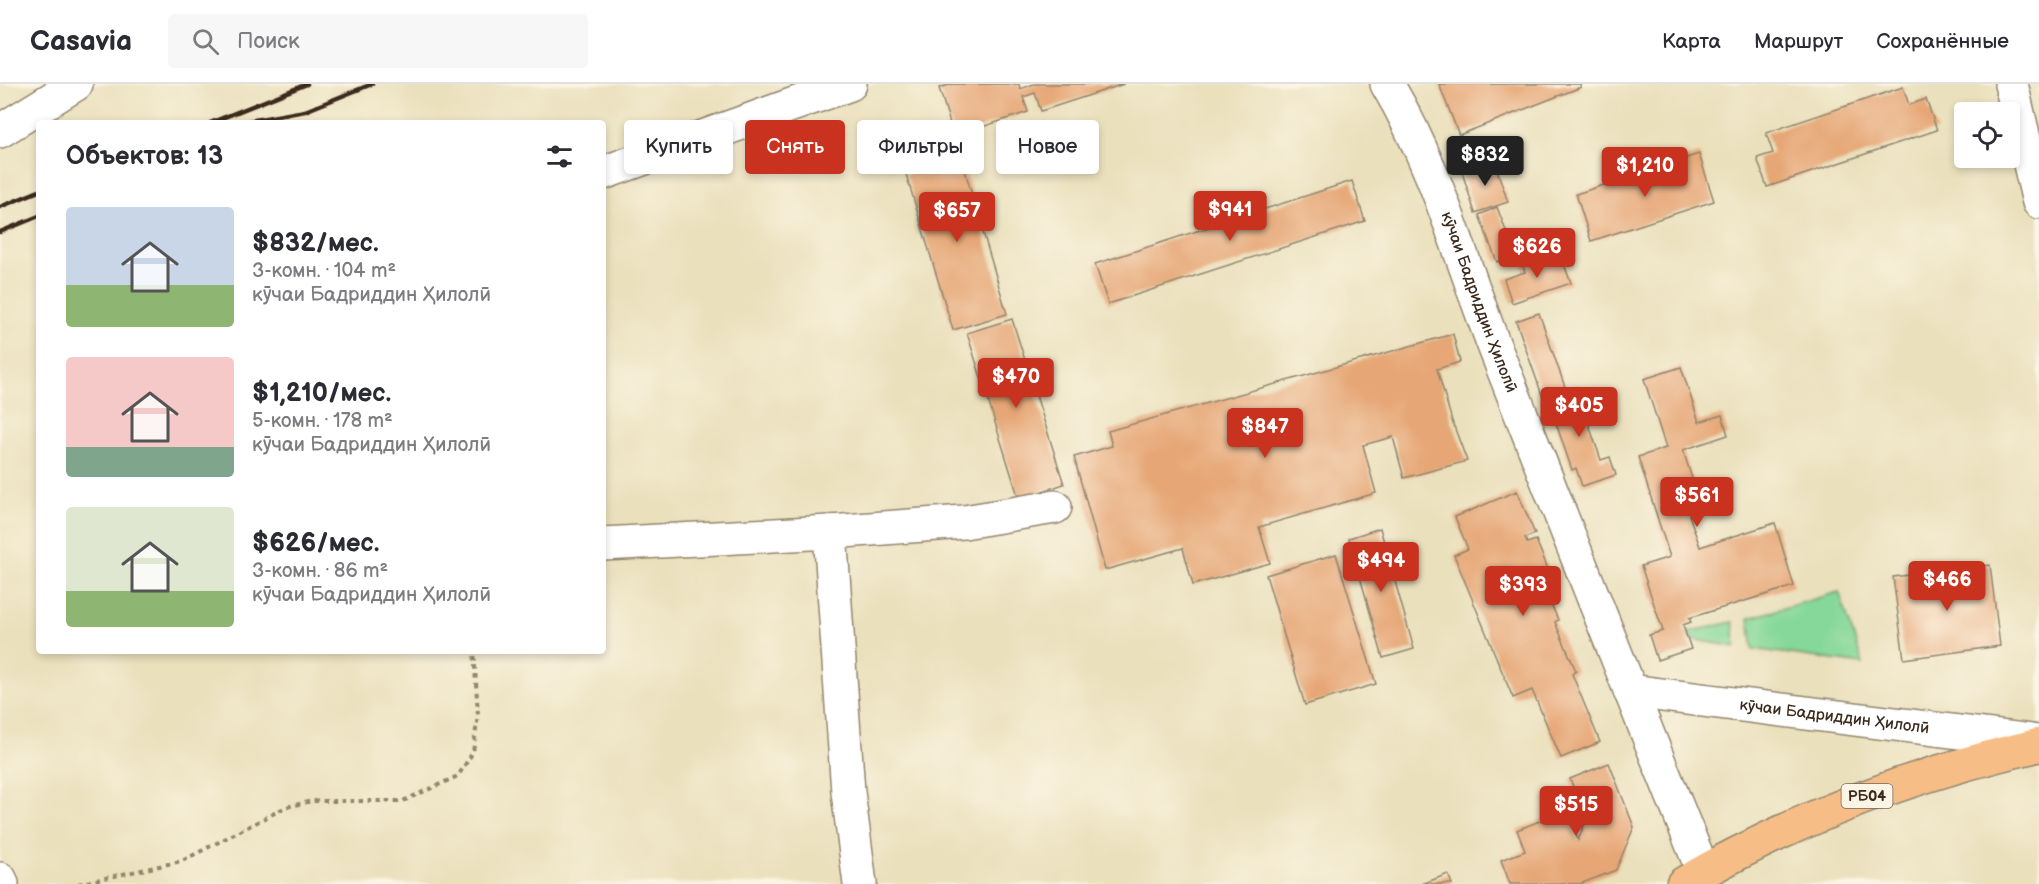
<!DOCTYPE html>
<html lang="ru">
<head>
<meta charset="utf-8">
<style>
  body { margin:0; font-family:"Balsamiq Sans",sans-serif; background:#f7f7f7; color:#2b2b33; height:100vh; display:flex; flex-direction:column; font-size:22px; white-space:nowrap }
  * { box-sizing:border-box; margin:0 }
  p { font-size:20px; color:#7c7c81 }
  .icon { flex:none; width:33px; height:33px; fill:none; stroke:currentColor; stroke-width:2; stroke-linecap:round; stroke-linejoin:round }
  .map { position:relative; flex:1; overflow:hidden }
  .drawer { position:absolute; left:36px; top:36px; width:570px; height:534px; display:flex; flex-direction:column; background:#fff; border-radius:6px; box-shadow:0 3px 9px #0003 }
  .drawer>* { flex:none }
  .hud { position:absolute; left:624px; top:36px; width:570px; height:54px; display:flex; gap:12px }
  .fabs { position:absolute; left:1954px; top:18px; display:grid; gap:12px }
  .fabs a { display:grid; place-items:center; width:66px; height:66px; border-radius:6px; background:#fff; box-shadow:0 3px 9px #0003; font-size:30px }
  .price { position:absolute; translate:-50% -51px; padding:0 14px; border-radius:6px; background:#c8321e; color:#fff; font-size:20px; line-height:39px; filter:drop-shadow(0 2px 3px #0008) }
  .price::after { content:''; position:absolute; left:50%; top:36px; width:18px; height:14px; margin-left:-9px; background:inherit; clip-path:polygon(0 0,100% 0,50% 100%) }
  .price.active { background:#222; color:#fff }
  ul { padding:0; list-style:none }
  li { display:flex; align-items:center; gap:18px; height:150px; padding:0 30px }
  li span { display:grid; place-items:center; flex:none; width:168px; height:120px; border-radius:6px; color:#555 }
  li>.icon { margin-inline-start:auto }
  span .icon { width:72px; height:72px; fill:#fffc; stroke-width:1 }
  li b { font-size:26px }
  h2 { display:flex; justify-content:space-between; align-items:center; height:72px; padding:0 30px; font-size:26px }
  .tag { padding:0 21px; border-radius:6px; background:#fff; box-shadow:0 3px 9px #0003; font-size:21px; line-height:54px }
  .tag.active { background:#c8321e; color:#fff }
  header { display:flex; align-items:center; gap:36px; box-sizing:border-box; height:84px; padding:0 30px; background:#fff; border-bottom:2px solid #e1e1e2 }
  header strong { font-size:28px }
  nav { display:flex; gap:33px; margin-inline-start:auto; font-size:21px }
  .search { width:420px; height:54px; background:#f7f7f7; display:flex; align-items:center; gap:15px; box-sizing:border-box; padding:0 21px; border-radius:6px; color:#7c7c81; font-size:22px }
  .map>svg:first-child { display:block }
</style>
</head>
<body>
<header>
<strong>Casavia</strong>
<div class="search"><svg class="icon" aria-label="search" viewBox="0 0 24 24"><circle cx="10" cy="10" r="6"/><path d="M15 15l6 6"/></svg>Поиск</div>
<nav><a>Карта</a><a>Маршрут</a><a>Сохранённые</a></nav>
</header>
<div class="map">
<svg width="2039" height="800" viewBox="0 0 2039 800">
  <rect width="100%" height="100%" fill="#fcf5e5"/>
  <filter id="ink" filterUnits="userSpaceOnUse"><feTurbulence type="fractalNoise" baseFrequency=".0167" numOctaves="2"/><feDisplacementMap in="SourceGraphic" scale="12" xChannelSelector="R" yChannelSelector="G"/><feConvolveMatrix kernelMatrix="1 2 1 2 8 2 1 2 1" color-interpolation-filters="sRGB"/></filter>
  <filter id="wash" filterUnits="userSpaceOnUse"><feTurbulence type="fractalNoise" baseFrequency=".008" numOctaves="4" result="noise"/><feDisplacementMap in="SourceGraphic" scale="24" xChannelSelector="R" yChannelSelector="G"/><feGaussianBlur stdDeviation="1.35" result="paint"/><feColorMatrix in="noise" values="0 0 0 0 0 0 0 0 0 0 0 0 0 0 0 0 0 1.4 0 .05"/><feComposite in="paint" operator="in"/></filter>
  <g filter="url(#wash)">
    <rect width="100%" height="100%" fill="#eae0bc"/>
    <g fill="#85d899" stroke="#60815c" stroke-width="1.5">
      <path d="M1839,508L1863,580L1753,565L1749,534Z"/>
      <path d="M1733,538L1736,563L1691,555L1688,548Z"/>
    </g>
    <g id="blocks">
      <g fill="#e6a674">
        <path d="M952,0H1019L1020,5L1034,0H1124L1041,27L1035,9L1023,13L1028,28L954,52L939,4Z"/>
        <path d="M1439,0H1580L1581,3L1459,51Z"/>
        <path d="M1903,3L1909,21L1926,15L1937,46L1767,103L1757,74L1773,69L1766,49Z"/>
        <path d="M1699,70L1714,117L1591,157L1576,110Z"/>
        <path d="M961,73L1007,230L953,246L906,90Z"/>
        <path d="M1494,77L1508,118L1475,129L1462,88Z"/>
        <path d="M1352,97L1365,137L1108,220L1095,180Z"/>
        <path d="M1497,123L1515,171L1497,178L1479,131Z"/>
        <path d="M1535,171L1539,183L1562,175L1571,199L1512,219L1504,195L1525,188L1521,176Z"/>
        <path d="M1539,229L1565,303L1542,311L1516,237Z"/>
        <path d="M1012,235L1064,400L1019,415L967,249Z"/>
        <path d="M1453,250L1460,278L1437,285L1452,337L1467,377L1404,394L1393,353L1363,361L1376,409L1259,443L1270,479L1193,501L1183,464L1105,486L1074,373L1112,362L1108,347Z"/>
        <path d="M1681,283L1699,338L1722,331L1728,351L1683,366L1702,426L1689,431L1700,463L1775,439L1794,502L1689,534L1691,538L1683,541L1691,565L1657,576L1649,551L1663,547L1641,482L1670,473L1638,373L1666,364L1644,295Z"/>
        <path d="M1576,303L1601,376L1610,373L1616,391L1582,402L1576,384L1572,386L1547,313Z"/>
        <path d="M1517,407L1535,450L1525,454L1527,459L1536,456L1553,497L1543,501L1558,536L1555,538L1576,587L1572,590L1600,658L1561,674L1532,606L1513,614L1454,471L1468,465L1455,433Z"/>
        <path d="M1380,444L1414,565L1383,574L1349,454Z"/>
        <path d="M1336,470L1376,600L1305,621L1266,491Z"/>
        <path d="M1990,481L2000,562L1904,575L1893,493Z"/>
        <path d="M1609,679L1634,743L1616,786L1580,800H1510L1501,776L1525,767L1517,746L1567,726L1578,756L1586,737L1570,695Z"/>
        <path d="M1448,790L1452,800H1422Z"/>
      </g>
    </g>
  </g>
  <g filter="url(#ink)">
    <use href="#blocks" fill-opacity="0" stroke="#92856d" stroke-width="1.5"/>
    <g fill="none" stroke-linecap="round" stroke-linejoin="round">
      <g stroke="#92856d" stroke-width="36">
        <g id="minor">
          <path id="s1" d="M1387,0C1436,82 1461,176 1495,264C1564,439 1632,613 1703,787"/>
          <path d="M2011,0L2039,118"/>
          <path d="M0,47L76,0"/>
          <path d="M603,89L850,0"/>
          <path d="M830,448L964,438L1055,423"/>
          <path d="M603,460L830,448L848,708L860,800"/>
          <path id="s2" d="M1630,607L2039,658"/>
          <path d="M0,795L2,800"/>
        </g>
      </g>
      <g stroke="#92856d" stroke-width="36">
        <path id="major" d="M1683,800C1710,783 1738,769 1767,755C1856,712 1943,683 2039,661"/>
      </g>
      <path stroke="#92856d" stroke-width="4" stroke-dasharray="4.5 4.5" stroke-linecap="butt" d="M78,800L182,777L286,723L312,717H403L458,692L473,668L478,631L474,567"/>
      <use href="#minor" stroke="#fff" stroke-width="33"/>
      <use href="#major" stroke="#f6be86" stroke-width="33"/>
      <g stroke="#3b2a1e" stroke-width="4.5">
        <path d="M210,39L307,0"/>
        <path d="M237,39L305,27L372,0"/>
        <path d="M0,123L39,107"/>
        <path d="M0,148L39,132"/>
      </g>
    </g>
  </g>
  <g text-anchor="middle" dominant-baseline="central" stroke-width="4.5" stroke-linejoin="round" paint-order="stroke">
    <rect fill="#fcf5e5" stroke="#75675a" stroke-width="1.5" x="1841.5" y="700" width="51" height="24" rx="4.5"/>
    <g font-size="15" font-weight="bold" fill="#3b2a1e">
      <text x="1867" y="712">РБ04</text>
    </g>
    <g font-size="16" fill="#3b2a1e" stroke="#fcf5e5">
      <text stroke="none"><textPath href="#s1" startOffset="237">кӯчаи Бадриддин Ҳилолӣ</textPath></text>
      <text stroke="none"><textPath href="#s2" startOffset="206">кӯчаи Бадриддин Ҳилолӣ</textPath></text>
    </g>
  </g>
</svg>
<div class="fabs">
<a><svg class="icon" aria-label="locate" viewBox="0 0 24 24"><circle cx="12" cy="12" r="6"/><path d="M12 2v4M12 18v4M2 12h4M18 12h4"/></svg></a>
</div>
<b class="price active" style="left:1485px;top:103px">$832</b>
<b class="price" style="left:1645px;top:114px">$1,210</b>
<b class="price" style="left:1230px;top:158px">$941</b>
<b class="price" style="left:957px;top:159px">$657</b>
<b class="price" style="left:1537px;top:195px">$626</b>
<b class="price" style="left:1016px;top:325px">$470</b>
<b class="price" style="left:1579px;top:354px">$405</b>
<b class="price" style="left:1265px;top:375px">$847</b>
<b class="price" style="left:1697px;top:444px">$561</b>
<b class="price" style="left:1381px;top:509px">$494</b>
<b class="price" style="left:1947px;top:528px">$466</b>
<b class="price" style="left:1523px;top:533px">$393</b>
<b class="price" style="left:1576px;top:753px">$515</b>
<div class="hud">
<a class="tag">Купить</a>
<a class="tag active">Снять</a>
<a class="tag">Фильтры</a>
<a class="tag">Новое</a>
</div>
<section class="drawer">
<h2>Объектов: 13<svg class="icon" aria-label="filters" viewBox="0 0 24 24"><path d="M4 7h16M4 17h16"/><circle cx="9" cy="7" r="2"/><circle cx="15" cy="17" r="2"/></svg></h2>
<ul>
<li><span style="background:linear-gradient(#c9d6e8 65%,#8fb573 0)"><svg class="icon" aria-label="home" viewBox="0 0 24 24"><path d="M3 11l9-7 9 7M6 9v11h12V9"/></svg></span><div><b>$832/мес.</b><p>3-комн. · 104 m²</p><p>кӯчаи Бадриддин Ҳилолӣ</p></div></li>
<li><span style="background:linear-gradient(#f6c9c9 75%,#7fa58c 0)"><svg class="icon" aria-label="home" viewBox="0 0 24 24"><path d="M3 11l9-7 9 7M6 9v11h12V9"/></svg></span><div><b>$1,210/мес.</b><p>5-комн. · 178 m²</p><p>кӯчаи Бадриддин Ҳилолӣ</p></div></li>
<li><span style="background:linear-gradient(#dfe7d0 70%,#8fb573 0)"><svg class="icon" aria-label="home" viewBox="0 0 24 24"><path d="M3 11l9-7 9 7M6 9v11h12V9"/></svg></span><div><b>$626/мес.</b><p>3-комн. · 86 m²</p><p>кӯчаи Бадриддин Ҳилолӣ</p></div></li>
</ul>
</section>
</div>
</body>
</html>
